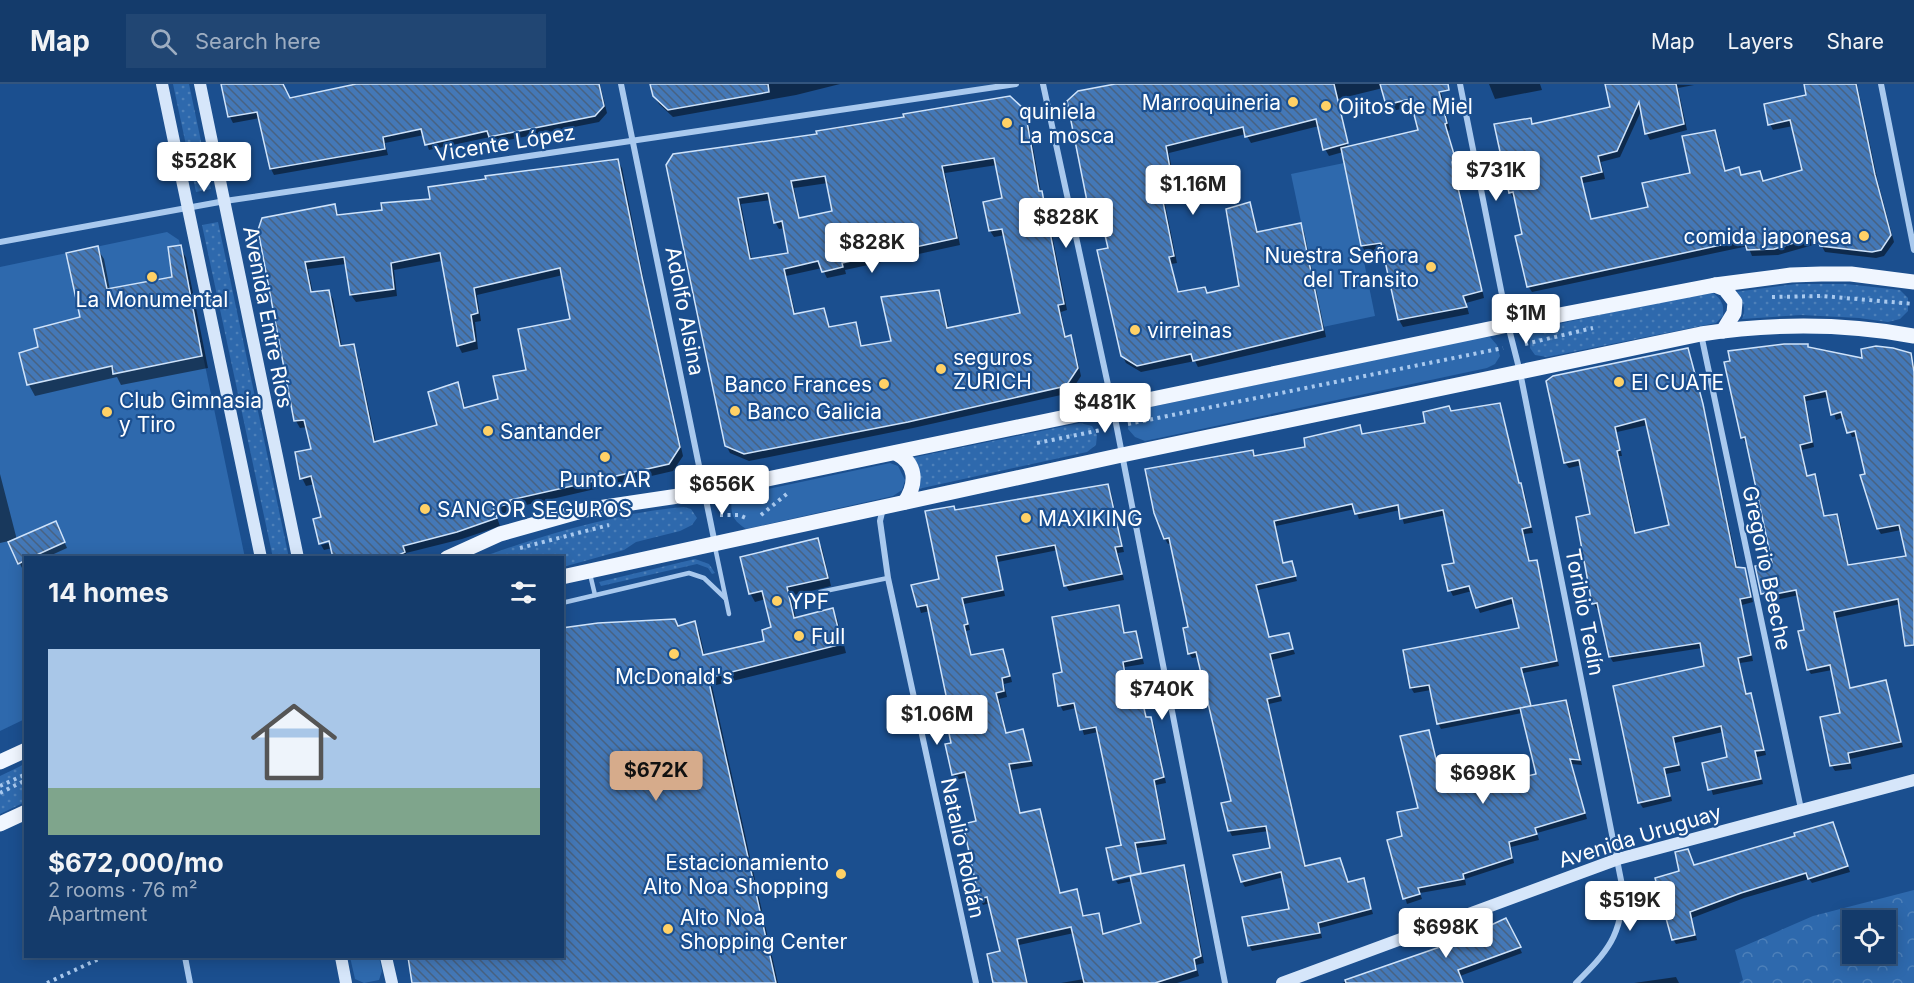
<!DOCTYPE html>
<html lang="en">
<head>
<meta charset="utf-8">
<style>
  body { margin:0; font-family:Inter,sans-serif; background:#214673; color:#f1f3f6; height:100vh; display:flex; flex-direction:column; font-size:22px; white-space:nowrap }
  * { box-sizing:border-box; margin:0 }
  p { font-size:20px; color:#9dadc1 }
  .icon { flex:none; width:33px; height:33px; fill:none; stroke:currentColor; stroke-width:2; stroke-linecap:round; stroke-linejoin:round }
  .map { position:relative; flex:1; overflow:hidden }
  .sheet { position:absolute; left:24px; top:472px; width:540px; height:402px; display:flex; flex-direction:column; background:#143b6b; border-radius:0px; box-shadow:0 3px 15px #0003,0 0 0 2px #33557e }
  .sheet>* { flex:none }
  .tools { position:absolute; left:1842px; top:826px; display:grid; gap:12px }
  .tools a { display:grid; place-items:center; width:54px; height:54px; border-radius:0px; background:#143b6b; box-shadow:0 3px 15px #0003,0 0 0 2px #33557e; font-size:30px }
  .price { position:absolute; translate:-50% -51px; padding:0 14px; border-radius:6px; background:#fff; color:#222; font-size:20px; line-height:39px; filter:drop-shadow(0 2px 3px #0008) }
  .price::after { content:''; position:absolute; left:50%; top:36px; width:18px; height:14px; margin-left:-9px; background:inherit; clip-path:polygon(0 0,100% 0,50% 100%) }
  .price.current { background:#d6ab8b; color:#111 }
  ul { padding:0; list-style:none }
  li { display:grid; align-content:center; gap:12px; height:318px; padding:0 24px }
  li span { display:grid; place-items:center; height:186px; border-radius:0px; color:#555 }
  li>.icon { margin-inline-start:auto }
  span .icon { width:108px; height:108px; fill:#fffc; stroke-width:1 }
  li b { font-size:26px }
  h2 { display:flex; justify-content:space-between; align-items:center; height:72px; padding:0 24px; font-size:26px }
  header { display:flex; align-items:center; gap:36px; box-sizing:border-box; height:84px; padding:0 30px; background:#143b6b; border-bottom:2px solid #33557e }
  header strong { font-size:28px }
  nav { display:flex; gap:33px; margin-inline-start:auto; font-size:21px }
  .search { width:420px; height:54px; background:#214673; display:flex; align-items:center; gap:15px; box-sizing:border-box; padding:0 21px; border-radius:0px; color:#9dadc1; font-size:22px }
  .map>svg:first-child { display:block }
</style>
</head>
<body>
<header>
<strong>Map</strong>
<div class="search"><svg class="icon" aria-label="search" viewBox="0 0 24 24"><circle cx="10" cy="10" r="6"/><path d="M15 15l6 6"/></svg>Search here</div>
<nav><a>Map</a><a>Layers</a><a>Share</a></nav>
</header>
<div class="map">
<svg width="1914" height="899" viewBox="0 0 1914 899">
  <defs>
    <pattern id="grass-dots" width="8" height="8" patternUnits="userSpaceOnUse" patternTransform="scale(1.5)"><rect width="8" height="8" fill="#2e69ad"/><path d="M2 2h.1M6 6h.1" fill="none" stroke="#4d80b9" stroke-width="1.8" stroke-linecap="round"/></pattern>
    <pattern id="forest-crowns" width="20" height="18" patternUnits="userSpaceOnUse" patternTransform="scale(1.5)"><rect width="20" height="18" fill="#2e69ad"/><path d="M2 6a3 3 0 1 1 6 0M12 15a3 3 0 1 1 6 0" fill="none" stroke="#4d80b9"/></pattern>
    <pattern id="building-back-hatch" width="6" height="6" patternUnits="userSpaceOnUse" patternTransform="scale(1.5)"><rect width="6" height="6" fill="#4478b7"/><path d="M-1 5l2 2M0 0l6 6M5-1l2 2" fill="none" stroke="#486282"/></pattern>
  </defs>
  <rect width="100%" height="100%" fill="#1b4f8f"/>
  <g fill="url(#grass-dots)">
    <path d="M173,0H189L211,105L196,108Z"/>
    <path d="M218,138L289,474H273L202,141Z"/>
    <path d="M1796,200H1846L1900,206L1908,214V227L1900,235L1888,238L1859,234L1801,231L1742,235C1747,223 1743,217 1735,208Z"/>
    <path d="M1713,209C1722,216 1724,220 1723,232L1716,239L1547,273L1535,271L1530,264V251L1536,245L1649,220Z"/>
    <path d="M1080,339L1092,342L1097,351L1096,361L1087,368L918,405C921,391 920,385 911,374Z"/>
    <path d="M684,423L691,425L697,434L692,441L680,447L636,458L624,466L563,483L562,474H479C540,452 620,428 684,423Z"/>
    <path d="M695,475L709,480L715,489L712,490L708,484L697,480L601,502L599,498Z"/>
    <path d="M25,680V718L0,730V692Z"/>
  </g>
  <path fill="url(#forest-crowns)" fill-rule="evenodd" d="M1914,806V899H1739L1743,896L1735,866L1813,832ZM1852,837H1886V870H1852Z"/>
  <g fill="#2e69ad">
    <path d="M1344,79L1375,232L1323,243L1291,90Z"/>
    <path d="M167,148L179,156L245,474H26L25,635L0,647V183Z"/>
    <path d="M1490,253L1497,261L1500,272L1495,280L1487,284L1145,357L1135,353L1128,345L1129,334L1137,326L1478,254Z"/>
    <path d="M890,379L898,382L905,396L902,406L893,412L746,445C732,436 730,429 732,414L740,411Z"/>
    <path d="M350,873H379L382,887L379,896L364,899L355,895Z"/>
  </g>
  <g fill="#0007" fill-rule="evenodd">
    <path d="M222,0H282L289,16L364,0H600L607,29L599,38L493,59L490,53L429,66L424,51L385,59L388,71L274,91L271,85L260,34L233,39L230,33Z"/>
    <path d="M652,0H840L796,11L673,33L659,20L654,11Z"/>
    <path d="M1121,0H1439L1450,46L1448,47L1458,84L1455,85L1484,214L1466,219L1469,230L1403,243L1399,236L1384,166L1366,169L1362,162L1343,68L1329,72L1325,65L1319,42L1251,59L1246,50L1169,69L1174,97L1161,100L1177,179L1171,180L1179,210H1208L1240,203L1249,120L1253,127L1258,149L1301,140L1304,147L1326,253L1198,283L1195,277L1141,288L1126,279L1122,271L1110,165L1103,137L1096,138L1092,132ZM1383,4L1392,27L1414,22L1420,47L1349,64L1343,53L1345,52L1348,57L1338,15Z"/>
    <path d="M1489,0H1540L1542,6L1495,15Z"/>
    <path d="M1606,0L1694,1L1678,4L1687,46L1650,56L1647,50L1642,25L1620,73L1601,78L1605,95L1583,99L1592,137L1649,124L1692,90L1714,47L1718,53L1726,88L1739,85L1742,91L1759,88L1764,98L1804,87L1793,42L1773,46L1770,40L1808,12L1806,0H1857L1878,98L1894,158L1884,172L1876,174L1825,168L1820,159L1778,171L1752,172L1748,162L1532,208L1528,202L1524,151L1516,114L1514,115L1510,109L1496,41L1530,35L1534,41L1612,24Z"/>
    <path d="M1024,27L1028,35L1041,108L1045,115L1067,226L1061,228L1066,254L1070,253L1074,260L1081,292L1070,309L913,344L749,377L730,369L726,361L667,81ZM997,81L1004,115L990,147L994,153L1005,151L1022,230L949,245L942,214L938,207L893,258L862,263L859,247L855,240L830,245L824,226L796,231L786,192L822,184L827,194L846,190L845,186L960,161L945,89ZM828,99L833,128L800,135L794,104ZM771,116L775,138L779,145L785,144L790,170L752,176L741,120Z"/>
    <path d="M617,76L622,84L645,202L683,372L673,387L513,424L514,427L496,431L500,442L462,455L406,469L407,474H334L332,464L324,466L321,461L337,457L322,434L315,400L306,402L302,394L312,366L307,343L300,344L296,337L259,146L335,122L339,132L383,127ZM442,177L458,261L462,269L478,265L475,238L481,237L477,211L563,191L572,236L528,287L500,316L466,325L461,307L457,300L439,342L376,359L357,269L353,261L342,263L333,215L328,207L313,209L308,185L346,180L351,211L356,218L397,212L394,186Z"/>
    <path d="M180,163L186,174L208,284L121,301L117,293L35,312L29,301L40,264L82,234L97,164L104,175L110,206L174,195Z"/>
    <path d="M1809,265L1864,276L1910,270L1914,281V557L1900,520L1836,534L1851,605L1885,598L1888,603L1903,663L1850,675L1852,685L1835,687L1832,682L1822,634L1841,630L1832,586L1811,590L1808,585L1806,547L1799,511L1776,516L1774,513L1766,515L1763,510L1757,483L1774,480L1747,358L1746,359L1742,354L1726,279ZM1829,313L1836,336L1844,333L1852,353L1858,352L1867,392L1862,393L1878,445L1881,450L1901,446L1908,473L1849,482L1840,437L1837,432L1825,434L1818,397L1815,391L1808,393L1802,366L1814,363L1806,317Z"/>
    <path d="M1687,266L1705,327L1738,485H1744L1747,491L1753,518L1742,521L1753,577L1740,579L1747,611H1750L1753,616L1766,671L1757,673L1763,700L1713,711L1704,680L1729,674L1723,648L1675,659L1681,687L1666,690L1672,717L1643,724L1639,718L1706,583L1702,564L1613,578L1610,573L1599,525H1597L1594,520L1578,434L1592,431L1582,381L1569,384L1565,379L1548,297ZM1648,341L1670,442L1637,451L1619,372H1622L1617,348Z"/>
    <path d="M1499,320L1502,326L1520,401L1524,406L1533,449L1524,450L1530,478L1536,477L1539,483L1559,582L1523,589L1532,623L1565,617L1569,623L1582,681L1572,680L1587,735L1537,749L1539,756L1511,763L1514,779L1465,795L1466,801L1420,809L1422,815L1407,820L1389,757L1403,753L1419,725L1428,647L1431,653L1442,698L1480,693L1485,703L1537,691L1522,629L1441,645L1438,639L1431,606L1414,609L1411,604L1404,567L1521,546L1515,519L1480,529L1472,507L1453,512L1450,506L1456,480L1446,431L1404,440L1400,426L1359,435L1355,425L1276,442L1284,480L1291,479L1297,497L1258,506L1270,555L1288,551L1295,570L1272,576L1282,617L1269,620L1306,783L1340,776L1348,799L1363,795L1373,830L1320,844L1322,854L1252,867L1249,861L1291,826L1284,793L1245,803L1242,798L1235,773L1272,765L1269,747L1232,752L1229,746L1233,718L1199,573L1192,574L1189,569V544L1172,459L1168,460L1165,455L1252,367L1256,374L1307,364L1359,343L1363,351L1427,340L1451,329Z"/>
    <path d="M0,390L17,456L58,444L67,464L45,474H26V482L22,484L9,457L0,459Z"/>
    <path d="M1108,402L1111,408L1124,468L1118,469L1124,496L1069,507L1066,502L1058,466L998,478L1005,512L964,520L970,546L966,547L972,572L1002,567L1006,573L1012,598L1004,600L1007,613L999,615L1007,650L1023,647L1026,653L1033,682L1011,686L1021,730L1040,727L1043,733L1061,810L1076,807L1084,833L1098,831L1105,851L1142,840L1133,797L1118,800L1116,797L1183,783L1187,789L1204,879L1196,881L1199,892L1177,899H1061L1084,895L1074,849L1019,861L1028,899H994L1001,869L990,819L983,821L980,815L965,741L977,739L968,693L956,696L953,690V636L930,527L921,529L913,502L941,496L955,428Z"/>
    <path d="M817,456L822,464L831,502L791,512L796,535L833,526L837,534L846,569L712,602L778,899H414L409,873H562L678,543L694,538L699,547L705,572L766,558L773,545L766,515L755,518L750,509Z"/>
    <path d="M1118,523L1121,528L1125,551L1135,549L1138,554L1144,580L1125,583L1129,610L1140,608L1147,634H1150L1154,640L1166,699L1156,701L1167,760L1137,764L1141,788L1114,794L1123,762L1098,648L1084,651L1076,624L1063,627L1060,621L1064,589Z"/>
    <path d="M1833,740L1850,788L1812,799L1809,795L1744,814L1692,834L1697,856L1676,860L1673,855L1694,782L1797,753Z"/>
    <path d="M1506,836L1522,869L1460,892L1463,899H1342L1458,859Z"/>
    <path d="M1676,893L1679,899H1634Z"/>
  </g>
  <g fill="url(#building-back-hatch)" stroke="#cfe3fa" stroke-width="1.5" fill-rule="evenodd">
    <path d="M221,0H283L290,14L356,0H599L604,22L595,32L489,53L487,47L425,61L421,45L383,53L385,65L270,85L257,28L228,33Z"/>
    <path d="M650,0H768L769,8L668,26L653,12Z"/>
    <path d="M1115,0H1334L1348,59L1323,66L1316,35L1245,53L1243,43L1166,62L1171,90L1158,93L1174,172L1169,173L1178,208L1205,203L1207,209L1239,202L1226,125L1250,118L1257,148L1301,139L1323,246L1193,277L1191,270L1137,282L1121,272L1097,166L1108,164L1100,130L1090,132L1067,17L1078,7Z"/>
    <path d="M1380,0H1448L1449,6L1439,8L1447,39L1445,40L1456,77L1452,78L1482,207L1463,212L1467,223L1398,236L1381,159L1361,162L1341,64L1418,46L1410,15L1386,21Z"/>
    <path d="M1605,0H1676L1684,40L1645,50L1639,18L1617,67L1598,72L1602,88L1581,93L1591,135L1648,123L1642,99L1690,89L1682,52L1715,46L1725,87L1739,83L1741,91L1760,87L1763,97L1802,86L1790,36L1768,41L1764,20L1806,11L1804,0H1856L1875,91L1891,151L1881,166L1872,168L1820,162L1817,152L1774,165L1747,166L1744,156L1527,203L1515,152L1522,150L1513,108L1509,109L1494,40L1531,34L1532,40L1610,23Z"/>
    <path d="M1010,12L1025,26L1039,107H1042L1064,220L1058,221L1065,253L1071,251L1078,284L1066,302L908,338L744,370L725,362L666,81L673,70L817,50L816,47L904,33L903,30ZM994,74L1002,114L983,118L989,147L1002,145L1020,229L947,244L939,206L881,213L891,257L861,262L856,238L829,243L824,224L794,230L784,185L818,177L822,188L843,183L842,179L957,154L942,82ZM825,92L832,127L799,134L791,97ZM768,109L774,139L782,137L788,169L750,175L738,114Z"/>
    <path d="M618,75L642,193L680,363L669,380L510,416L511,420L493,423L497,434L457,448L403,462L405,468L393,474H333L329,457L319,460L313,435L321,433L311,392L300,395L295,368L311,365L304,336L294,337L258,146L262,134L335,120L337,131L382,126L381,119L430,115L428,103L486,95L485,92ZM440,169L457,262L475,257L471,231L478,229L474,204L560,184L570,235L518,245L526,286L493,292L498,315L464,324L458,298L428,308L437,341L374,358L354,260L340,262L329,206L311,208L305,178L344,173L350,211L394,205L391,179Z"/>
    <path d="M181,161L202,272L113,290L112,282L27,301L19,269L38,263L34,245L80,233L66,169L98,162L107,205L172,193L168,163Z"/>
    <path d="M1784,260H1808V263L1862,274L1861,265L1876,262L1893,264L1911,269L1914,288V561L1905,562L1898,515L1834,528L1850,604L1886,596L1901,658L1848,669L1850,679L1830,682L1820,633L1840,629L1830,581L1807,586L1798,547L1804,546L1796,506L1771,511V508L1761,510L1755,482L1772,479L1745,353L1741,354L1724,278L1730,277L1728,267ZM1826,307L1831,331L1841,328L1847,349L1855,347L1865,390L1860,391L1877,445L1899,441L1906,472L1848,481L1837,430L1824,432L1815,390L1807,392L1800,361L1812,358L1804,312Z"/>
    <path d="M1688,264L1703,320L1736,483L1745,484L1751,513L1740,515L1751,571L1738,574L1746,610L1751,609L1764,666L1755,667L1761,695L1708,706L1702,679L1727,673L1721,642L1673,653L1679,681L1664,684L1670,712L1638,719L1613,602L1704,582L1700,559L1609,573L1597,519L1592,520L1576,433L1590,430L1579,376L1564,379L1546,297L1553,292ZM1645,335L1669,441L1635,449L1617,367L1620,366L1615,343Z"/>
    <path d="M1500,319L1519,399H1521L1531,443L1522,445L1529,477L1537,476L1557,577L1521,584L1531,622L1437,640L1429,601L1410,604L1403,566L1519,544L1512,514L1476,524L1469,502L1448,507L1442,481L1454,479L1443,426L1400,435L1398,421L1355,430L1352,420L1274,437L1283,479L1292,477L1296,492L1256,501L1269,553L1289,549L1293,565L1270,570L1280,612L1267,615L1305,782L1340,774L1348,798L1364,794L1371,825L1318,839L1320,849L1248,862L1242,833L1289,825L1281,788L1241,798L1233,771L1270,764L1266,742L1228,747L1221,719L1231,717L1196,568L1188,570L1183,544L1188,543L1169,454L1164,455L1154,429L1145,385L1253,366L1254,372L1305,363L1304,354L1360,341L1362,350L1425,339L1423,328L1449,322L1451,327Z"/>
    <path d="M1108,400L1122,462L1115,463L1122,490L1064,502L1055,461L996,472L1003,506L962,514L968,540L964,541L971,571L1003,565L1010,592L1002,594L1004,607L996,609L1006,649L1023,645L1031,677L1009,680L1020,729L1040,725L1060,809L1077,805L1083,832L1099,829L1103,850L1141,839L1130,792L1184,781L1201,872L1194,875L1196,886L1155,899H1084L1071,843L1017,855L1027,899H993L987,870L1000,867L987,813L979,815L963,740L976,737L965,688L952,691L945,660L951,659L946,635H951L927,521L917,523L911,501L939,495L925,427L954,422L955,426Z"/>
    <path d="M56,437L65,458L30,474H26V476L18,480L8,458Z"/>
    <path d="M818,454L828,494L787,503L794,534L833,524L842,560L708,594L776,899H412L408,873H562V544L598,539L675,535L678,542L695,537L703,571L764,557L762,546L771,543L762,507L749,510L740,473Z"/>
    <path d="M1119,521L1124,549L1136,547L1142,574L1123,578L1128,609L1140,607L1146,633H1151L1164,693L1154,696L1165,755L1135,759L1141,789L1113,796L1106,764L1122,761H1121L1096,643L1080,646L1074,619L1058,622L1053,590L1062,588L1052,533Z"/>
    <path d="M1566,616L1580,676L1570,675L1585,729L1535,744L1537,750L1509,758L1512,774L1463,790L1464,795L1418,804L1420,810L1403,815L1387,756L1402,752L1397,728L1418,724L1400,652L1429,646L1441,696L1481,691L1484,702L1536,690L1520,624Z"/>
    <path d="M1833,738L1848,782L1808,795L1806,789L1741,809L1690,828L1695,851L1672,856L1655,794L1679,787L1675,768L1688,765L1694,781L1795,752L1794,749Z"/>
    <path d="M1506,834L1521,863L1458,886L1463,899H1346L1345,896L1457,857Z"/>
  </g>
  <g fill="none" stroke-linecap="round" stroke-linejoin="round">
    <g stroke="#a9c9ee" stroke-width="4" stroke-dasharray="3 4.5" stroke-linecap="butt">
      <path d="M1772,213L1822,212L1914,220"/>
      <path d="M1525,260L1593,244"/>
      <path d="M1128,340L1503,264"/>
      <path d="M1037,359L1106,345"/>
      <path d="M720,431H739L748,435"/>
      <path d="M761,431L788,409"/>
      <path d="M520,464L609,441"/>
      <path d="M0,702L26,690"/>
      <path d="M0,709L26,696"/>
      <path d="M47,899L103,873"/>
    </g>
    <g stroke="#a9c9ee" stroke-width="4.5">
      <path d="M715,463L729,530"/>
      <path d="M590,490L595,511"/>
      <path d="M820,508L888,494"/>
      <path d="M562,519L689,489L704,494L725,514"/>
    </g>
    <g stroke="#a9c9ee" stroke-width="6">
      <path d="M621,0L715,460"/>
      <path d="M1043,0L1113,324L1225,899"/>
      <path d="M1460,0L1508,241L1520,288L1623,806C1622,852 1607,868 1576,899"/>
      <path d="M1881,0L1914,166"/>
      <path d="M0,158L225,117L1016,0"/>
      <path d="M1701,250L1801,725"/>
      <path d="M883,424L880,437L888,494L976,899"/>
      <path d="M185,873L190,899"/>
    </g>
    <g stroke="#d6e6fa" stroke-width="12">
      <path d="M162,0L261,474"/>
      <path d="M200,0L298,474"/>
      <path d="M341,873L346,899"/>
      <path d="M386,873L392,899"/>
      <path d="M1282,899L1618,775L1914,696"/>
    </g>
    <g stroke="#f0f6ff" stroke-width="15">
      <path d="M1715,201L1725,205L1735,218L1734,229L1723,247"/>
      <path d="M896,369C917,380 917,399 905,418"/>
      <path d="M447,474L500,450L585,426L705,408L1508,241L1715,201L1791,191L1821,190H1851L1914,198"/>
      <path d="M562,493L1122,371L1701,250C1773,239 1843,239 1914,252"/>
      <path d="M0,678L26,666"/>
      <path d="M0,740L26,728"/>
    </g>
  </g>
  <g fill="#ffd166" stroke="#1b4f8f" stroke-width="2">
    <circle cx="1293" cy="18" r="6"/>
    <circle cx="1326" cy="22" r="6"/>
    <circle cx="1007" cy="39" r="6"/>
    <circle cx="1864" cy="152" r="6"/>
    <circle cx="1431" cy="183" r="6"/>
    <circle cx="152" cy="193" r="6"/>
    <circle cx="1135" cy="246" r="6"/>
    <circle cx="941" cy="285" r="6"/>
    <circle cx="1619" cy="298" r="6"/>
    <circle cx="884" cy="300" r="6"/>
    <circle cx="735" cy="327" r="6"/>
    <circle cx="107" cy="328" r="6"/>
    <circle cx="488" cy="347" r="6"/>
    <circle cx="605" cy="373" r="6"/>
    <circle cx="425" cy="425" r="6"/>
    <circle cx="1026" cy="434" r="6"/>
    <circle cx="777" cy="517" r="6"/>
    <circle cx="799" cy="552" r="6"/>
    <circle cx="674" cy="570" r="6"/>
    <circle cx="841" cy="790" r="6"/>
    <circle cx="668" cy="845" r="6"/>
  </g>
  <g text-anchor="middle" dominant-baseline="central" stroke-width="4.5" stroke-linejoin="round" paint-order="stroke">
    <g font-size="21" fill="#fff" stroke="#1b4f8f" text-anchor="start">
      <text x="1281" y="18" text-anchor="end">Marroquineria</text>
      <text x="1338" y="22">Ojitos de Miel</text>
      <text x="1019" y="27">quiniela<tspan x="1019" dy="24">La mosca</tspan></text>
      <text x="1852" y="152" text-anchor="end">comida japonesa</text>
      <text x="1419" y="171" text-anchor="end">Nuestra Señora<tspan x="1419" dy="24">del Transito</tspan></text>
      <text x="152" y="215" text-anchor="middle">La Monumental</text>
      <text x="1147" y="246">virreinas</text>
      <text x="953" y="273">seguros<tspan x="953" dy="24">ZURICH</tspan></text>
      <text x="1631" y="298">El CUATE</text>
      <text x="872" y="300" text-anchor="end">Banco Frances</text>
      <text x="119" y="316">Club Gimnasia<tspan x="119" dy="24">y Tiro</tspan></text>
      <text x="747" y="327">Banco Galicia</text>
      <text x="500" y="347">Santander</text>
      <text x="605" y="395" text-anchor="middle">Punto.AR</text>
      <text x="437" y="425">SANCOR SEGUROS</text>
      <text x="1038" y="434">MAXIKING</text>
      <text x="789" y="517">YPF</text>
      <text x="811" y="552">Full</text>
      <text x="674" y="592" text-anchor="middle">McDonald's</text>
      <text x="829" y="778" text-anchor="end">Estacionamiento<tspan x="829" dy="24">Alto Noa Shopping</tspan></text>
      <text x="680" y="833">Alto Noa<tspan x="680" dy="24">Shopping Center</tspan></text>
    </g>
    <g font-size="21" fill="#fff" stroke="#1b4f8f">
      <text transform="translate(505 59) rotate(-9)">Vicente López</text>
      <text transform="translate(685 227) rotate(79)">Adolfo Alsina</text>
      <text transform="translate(268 233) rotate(79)">Avenida Entre Ríos</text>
      <text transform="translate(1767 484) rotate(78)">Gregorio Beeche</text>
      <text transform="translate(1585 528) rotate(79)">Toribio Tedín</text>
      <text transform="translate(1640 752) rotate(-17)">Avenida Uruguay</text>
      <text transform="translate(963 764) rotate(78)">Natalio Roldán</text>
    </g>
  </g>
</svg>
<div class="tools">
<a><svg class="icon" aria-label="locate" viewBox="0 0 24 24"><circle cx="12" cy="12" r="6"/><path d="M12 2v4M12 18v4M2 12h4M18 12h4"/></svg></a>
</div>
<b class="price" style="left:204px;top:109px">$528K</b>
<b class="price" style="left:1496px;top:118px">$731K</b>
<b class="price" style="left:1193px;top:132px">$1.16M</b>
<b class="price" style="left:1066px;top:165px">$828K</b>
<b class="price" style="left:872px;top:190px">$828K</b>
<b class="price" style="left:1526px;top:261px">$1M</b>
<b class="price" style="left:1105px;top:350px">$481K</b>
<b class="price" style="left:722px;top:432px">$656K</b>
<b class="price" style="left:1162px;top:637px">$740K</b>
<b class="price" style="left:937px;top:662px">$1.06M</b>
<b class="price current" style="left:656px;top:718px">$672K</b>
<b class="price" style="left:1483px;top:721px">$698K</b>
<b class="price" style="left:1630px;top:848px">$519K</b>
<b class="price" style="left:1446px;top:875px">$698K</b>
<section class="sheet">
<h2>14 homes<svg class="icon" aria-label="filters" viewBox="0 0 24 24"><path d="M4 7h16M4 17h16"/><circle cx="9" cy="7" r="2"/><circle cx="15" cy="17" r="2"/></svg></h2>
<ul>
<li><span style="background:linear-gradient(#a9c7e8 75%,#7fa58c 0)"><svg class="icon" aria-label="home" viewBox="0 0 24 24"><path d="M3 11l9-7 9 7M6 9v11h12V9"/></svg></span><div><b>$672,000/mo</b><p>2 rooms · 76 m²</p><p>Apartment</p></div></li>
</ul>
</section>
</div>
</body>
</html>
